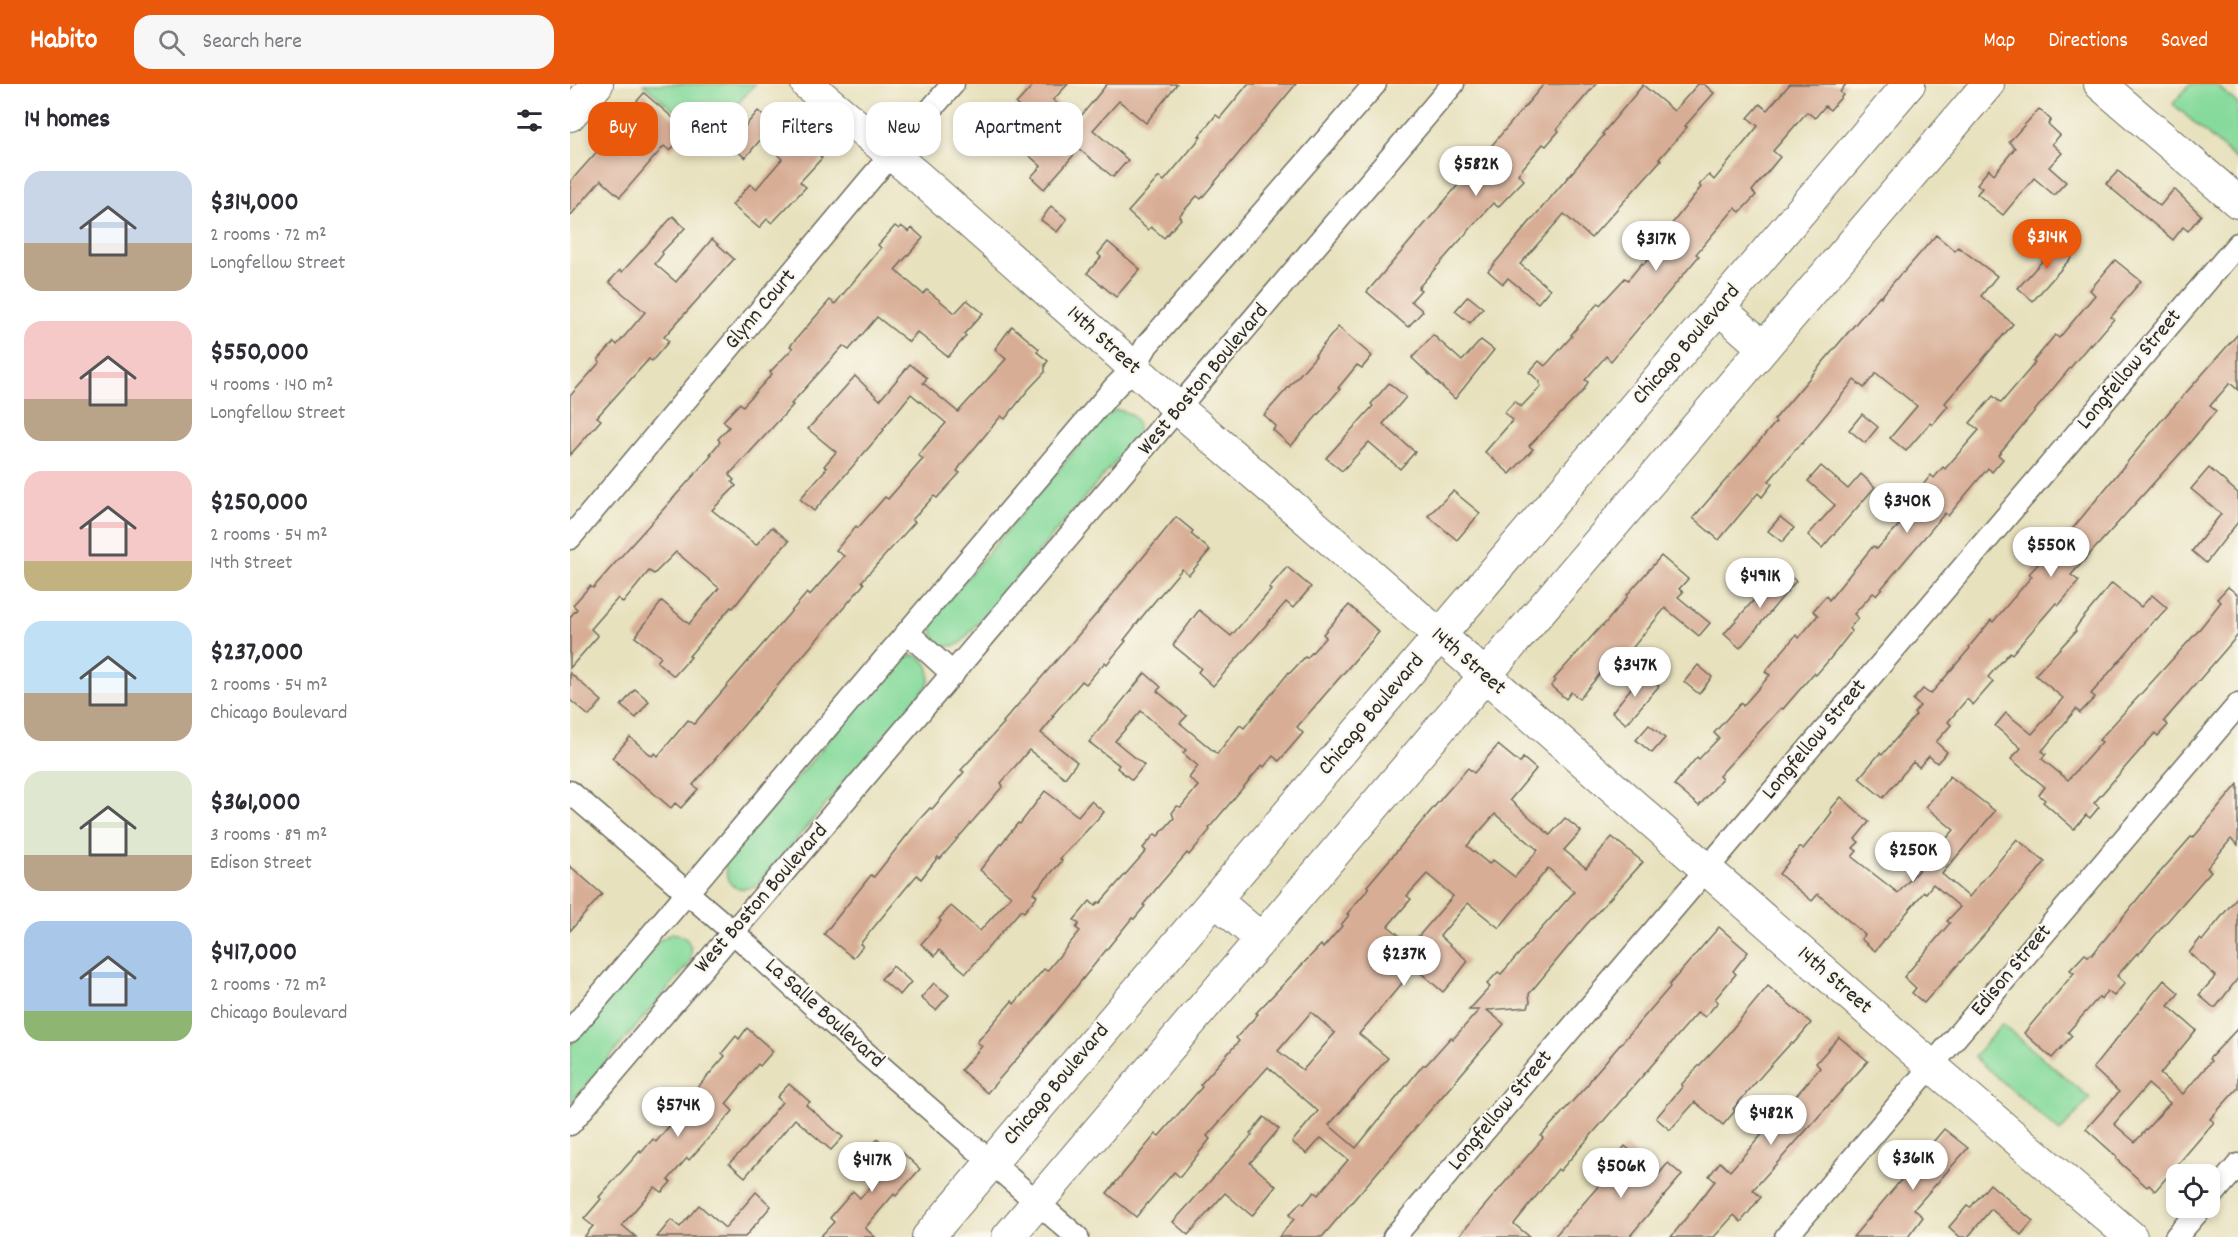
<!DOCTYPE html>
<html lang="en">
<head>
<meta charset="utf-8">
<style>
  body { margin:0; font-family:Dekko,sans-serif; background:#f7f7f7; color:#2b2b33; height:100vh; display:flex; flex-direction:column; font-size:22px; white-space:nowrap }
  * { box-sizing:border-box; margin:0 }
  p { font-size:20px; color:#7c7c81 }
  .icon { flex:none; width:33px; height:33px; fill:none; stroke:currentColor; stroke-width:2; stroke-linecap:round; stroke-linejoin:round }
  .map { position:relative; flex:1; overflow:hidden }
  .side { display:flex; flex-direction:column; background:#fff; width:570px }
  .side>* { flex:none }
  .guide { position:absolute; left:18px; top:18px; width:570px; height:54px; display:flex; gap:12px }
  .tools { position:absolute; left:1596px; top:1080px; display:grid; gap:12px }
  .tools a { display:grid; place-items:center; width:54px; height:54px; border-radius:12px; background:#fff; box-shadow:0 3px 9px #0003; font-size:30px }
  .price { position:absolute; translate:-50% -51px; padding:0 14px; border-radius:21px; background:#fff; color:#222; font-size:20px; line-height:39px; filter:drop-shadow(0 2px 3px #0008) }
  .price::after { content:''; position:absolute; left:50%; top:36px; width:18px; height:14px; margin-left:-9px; background:inherit; clip-path:polygon(0 0,100% 0,50% 100%) }
  .price.selected { background:#ea580c; color:#fff }
  ul { padding:0; list-style:none }
  li { display:flex; align-items:center; gap:18px; height:150px; padding:0 24px }
  li span { display:grid; place-items:center; flex:none; width:168px; height:120px; border-radius:18px; color:#555 }
  li>.icon { margin-inline-start:auto }
  span .icon { width:72px; height:72px; fill:#fffc; stroke-width:1 }
  li b { font-size:26px }
  h2 { display:flex; justify-content:space-between; align-items:center; height:72px; padding:0 24px; font-size:26px }
  .pill { padding:0 21px; border-radius:18px; background:#fff; box-shadow:0 3px 9px #0003; font-size:21px; line-height:54px }
  .pill.selected { background:#ea580c; color:#fff }
  header { display:flex; align-items:center; gap:36px; box-sizing:border-box; height:84px; padding:0 30px; background:#ea580c; color:#fff }
  header strong { font-size:28px }
  nav { display:flex; gap:33px; margin-inline-start:auto; font-size:21px }
  .search { width:420px; height:54px; background:#f7f7f7; display:flex; align-items:center; gap:15px; box-sizing:border-box; padding:0 21px; border-radius:18px; color:#7c7c81; font-size:22px }
  main { display:flex; flex:1; min-height:0 }
  .map>svg:first-child { display:block }
</style>
</head>
<body>
<header>
<strong>Habito</strong>
<div class="search"><svg class="icon" aria-label="search" viewBox="0 0 24 24"><circle cx="10" cy="10" r="6"/><path d="M15 15l6 6"/></svg>Search here</div>
<nav><a>Map</a><a>Directions</a><a>Saved</a></nav>
</header>
<main>
<section class="side">
<h2>14 homes<svg class="icon" aria-label="filters" viewBox="0 0 24 24"><path d="M4 7h16M4 17h16"/><circle cx="9" cy="7" r="2"/><circle cx="15" cy="17" r="2"/></svg></h2>
<ul>
<li><span style="background:linear-gradient(#c9d6e8 60%,#b9a48a 0)"><svg class="icon" aria-label="home" viewBox="0 0 24 24"><path d="M3 11l9-7 9 7M6 9v11h12V9"/></svg></span><div><b>$314,000</b><p>2 rooms · 72 m²</p><p>Longfellow Street</p></div></li>
<li><span style="background:linear-gradient(#f6c9c9 65%,#b9a48a 0)"><svg class="icon" aria-label="home" viewBox="0 0 24 24"><path d="M3 11l9-7 9 7M6 9v11h12V9"/></svg></span><div><b>$550,000</b><p>4 rooms · 140 m²</p><p>Longfellow Street</p></div></li>
<li><span style="background:linear-gradient(#f6c9c9 75%,#c2b280 0)"><svg class="icon" aria-label="home" viewBox="0 0 24 24"><path d="M3 11l9-7 9 7M6 9v11h12V9"/></svg></span><div><b>$250,000</b><p>2 rooms · 54 m²</p><p>14th Street</p></div></li>
<li><span style="background:linear-gradient(#bfe0f5 60%,#b9a48a 0)"><svg class="icon" aria-label="home" viewBox="0 0 24 24"><path d="M3 11l9-7 9 7M6 9v11h12V9"/></svg></span><div><b>$237,000</b><p>2 rooms · 54 m²</p><p>Chicago Boulevard</p></div></li>
<li><span style="background:linear-gradient(#dfe7d0 70%,#b9a48a 0)"><svg class="icon" aria-label="home" viewBox="0 0 24 24"><path d="M3 11l9-7 9 7M6 9v11h12V9"/></svg></span><div><b>$361,000</b><p>3 rooms · 89 m²</p><p>Edison Street</p></div></li>
<li><span style="background:linear-gradient(#a9c7e8 75%,#8fb573 0)"><svg class="icon" aria-label="home" viewBox="0 0 24 24"><path d="M3 11l9-7 9 7M6 9v11h12V9"/></svg></span><div><b>$417,000</b><p>2 rooms · 72 m²</p><p>Chicago Boulevard</p></div></li>
</ul>
</section>
<div class="map">
<svg width="1668" height="1153" viewBox="0 0 1668 1153">
  <rect width="100%" height="100%" fill="#fbf7ec"/>
  <filter id="ink" filterUnits="userSpaceOnUse"><feTurbulence type="fractalNoise" baseFrequency=".0167" numOctaves="2"/><feDisplacementMap in="SourceGraphic" scale="12" xChannelSelector="R" yChannelSelector="G"/><feConvolveMatrix kernelMatrix="1 2 1 2 8 2 1 2 1" color-interpolation-filters="sRGB"/></filter>
  <filter id="wash" filterUnits="userSpaceOnUse"><feTurbulence type="fractalNoise" baseFrequency=".008" numOctaves="4" result="noise"/><feDisplacementMap in="SourceGraphic" scale="24" xChannelSelector="R" yChannelSelector="G"/><feGaussianBlur stdDeviation="1.35" result="paint"/><feColorMatrix in="noise" values="0 0 0 0 0 0 0 0 0 0 0 0 0 0 0 0 0 1.4 0 .05"/><feComposite in="paint" operator="in"/></filter>
  <g filter="url(#wash)">
    <rect width="100%" height="100%" fill="#e7e1bd"/>
    <g fill="#86da9b" stroke="#588263" stroke-width="1.5">
      <path d="M73,0H185L137,55Z"/>
      <path d="M1620,0H1645L1668,20V77L1603,20Z"/>
      <path d="M546,326C561,327 573,337 566,353L390,560C386,561 379,563 376,562C363,560 360,544 363,534L535,331Z"/>
      <path d="M344,571C359,577 362,586 358,601L186,802C163,809 156,801 155,779L326,577Z"/>
      <path d="M102,849C119,851 125,864 119,880L0,1020V961L88,857Z"/>
      <path d="M1432,940L1520,1014L1490,1048L1404,973Z"/>
    </g>
    <g id="blocks">
      <g fill="#d8ad95" fill-rule="evenodd">
        <path d="M464,0H498L483,16L507,37L537,0H607L576,39L549,17L523,46L558,76L543,93L509,65L474,105L461,93L471,82L429,45L449,23L446,20Z"/>
        <path d="M678,0H726L631,115L627,112L609,132L611,135L594,154L581,143L578,146L558,128L589,93L594,97L631,53L629,52L646,31L650,34Z"/>
        <path d="M974,0H1026L987,45L989,47L976,62L973,60L948,90L954,96L928,123L923,119L848,204L851,206L841,217L853,227L838,243L797,208Z"/>
        <path d="M1128,0H1134L1144,9L1115,42L1117,43L1089,75L1091,76L1021,154L994,130L951,179L950,180L980,205L968,219L938,194L933,200L918,187L1034,51L1032,50L1073,1L1104,27Z"/>
        <path d="M1220,0H1276L1270,8L1273,11L1260,26L1255,22L1245,34L1237,28L1203,67L1210,73L1182,107L1186,111L1170,128L1165,124L1126,170L1129,172L1041,277L1036,272L1015,296L1018,298L1013,307L959,362L963,365L940,390L915,368L943,336L934,329L945,317L951,323L971,302L969,299L970,298L959,288L969,277L975,282L1002,252L1001,251L1028,219L1030,221L1055,194L1058,196L1072,179L1073,181L1097,154L1093,151L1131,103L1129,101L1139,91L1144,96L1188,42L1178,34L1190,20L1197,26Z"/>
        <path d="M74,9L117,46L100,67L94,62L50,113L31,96L0,132V98L38,55L36,53Z"/>
        <path d="M1469,25L1481,36L1478,40L1490,51L1482,60L1492,69L1479,83L1496,98L1484,111L1464,94L1433,131L1407,110L1412,104L1407,100L1419,85L1424,90L1445,64L1439,58Z"/>
        <path d="M188,27L222,57L227,51L252,74L230,98L236,103L202,139L197,135L189,144L162,121L180,100L186,105L212,75L191,55L175,74L160,60Z"/>
        <path d="M1548,87L1590,122L1604,105L1631,131L1618,147L1613,143L1603,156L1536,100Z"/>
        <path d="M481,122L497,135L487,148L471,136Z"/>
        <path d="M103,132L115,144L92,168L93,170L85,180L106,198L142,155L164,175L94,253L99,257L82,277L79,275L27,333L31,336L0,371V312L30,278L28,276L44,258L47,261L75,228L39,198L50,186L52,188Z"/>
        <path d="M325,142L329,145L331,142L339,148L342,144L353,154L325,186L353,210L357,206L385,229L397,216L413,229L394,250L396,252L378,273L347,248L339,258L307,233L279,266L273,262L221,320L223,321L159,391L164,396L162,398L166,402L142,426L186,461L202,443L219,457L205,472L163,524L161,523L119,572L121,573L104,592L87,578L91,573L65,553L92,517L119,540L149,504L106,468L84,490L79,487L53,519L48,514L21,545L28,552L0,584V533L7,525L3,521L20,502L23,504L46,478L142,371L140,370L150,358L148,355L159,343L153,337L170,319L173,322L202,290L200,288L223,264L220,262L260,216L265,220L311,164L308,161Z"/>
        <path d="M1366,151L1385,167L1388,163L1427,192L1411,212L1443,240L1375,319L1378,322L1362,341L1360,339L1336,367L1320,354L1347,322L1306,289L1294,304L1284,296L1232,360L1231,359L1199,397L1202,400L1192,413L1188,409L1149,456L1123,434L1173,376L1206,338L1204,336L1309,212L1311,213L1332,188L1333,189Z"/>
        <path d="M1492,155L1507,167L1463,217L1448,204Z"/>
        <path d="M538,158L570,185L546,213L517,189L531,173L528,170Z"/>
        <path d="M1545,176L1571,197L1541,233L1544,235L1521,262L1520,260L1428,371L1433,375L1422,388L1418,384L1378,432L1375,429L1306,511L1303,509L1284,530L1288,534L1279,545L1282,547L1259,576L1246,591L1244,589L1213,625L1211,624L1149,692L1152,695L1129,722L1104,701L1127,673L1129,675L1149,654L1144,649L1171,619L1173,622L1200,591L1195,588L1226,551L1229,554L1248,531L1243,527L1256,512L1259,516L1303,462L1307,465L1329,441L1321,434L1340,412L1342,414L1361,391L1364,394L1373,383L1375,385L1409,346L1400,339L1423,312L1431,319L1465,279L1463,278L1485,251L1489,254L1525,211L1520,206Z"/>
        <path d="M898,212L913,224L900,239L885,227Z"/>
        <path d="M442,242L469,265L467,268L478,277L475,281V288L458,306L435,335L431,332L393,378L387,387L390,389L367,414L364,412L342,436L345,438L292,497L294,500L123,701L128,705L111,724L105,719L101,724L42,674L60,653L82,672L85,669L88,672L118,636L124,640L237,509L239,512L274,472L266,466L286,442L288,444L315,413L318,415L353,375L348,371L376,339L341,310L313,345L314,346L244,427L230,415L257,384L254,382L266,368L238,345L285,292L310,316L340,280L357,294L353,299L388,328L436,275L425,265Z"/>
        <path d="M768,243L802,272L792,284L787,281L768,304L770,305L721,362L703,346L706,342L694,331L746,272L745,271Z"/>
        <path d="M1668,250V306L1660,299L1640,322L1646,327L1616,363L1501,491L1509,497L1489,521L1486,519L1442,570L1440,568L1418,593L1423,598L1403,621L1397,615L1378,638L1381,641L1366,658L1377,668L1367,679L1359,672L1349,683L1343,678L1313,714L1289,694L1310,669L1312,671L1346,631L1344,629L1350,622L1343,616L1353,605L1360,610L1366,604L1400,564L1399,563L1421,536L1423,538L1462,492L1459,490L1477,470L1480,472L1591,337Z"/>
        <path d="M863,251L892,277L911,256L924,266L885,315L842,274Z"/>
        <path d="M819,299L836,313L813,340L845,368L830,385L799,358L772,387L756,374L803,322L801,320Z"/>
        <path d="M1292,330L1308,343L1295,359L1279,346Z"/>
        <path d="M1251,382L1278,405L1291,390L1305,403L1252,464L1238,451L1265,421L1238,397Z"/>
        <path d="M1639,384L1668,409V438L1636,479L1622,467L1651,430L1621,405Z"/>
        <path d="M883,407L910,429L887,456L858,432Z"/>
        <path d="M606,433L623,447L621,450L640,466L619,491L612,485L579,524L554,556L556,557L537,580L535,578L516,600L512,597L482,632L484,633L471,649L507,678L495,694L459,666L431,699L433,702L370,775L368,773L351,795L347,791L336,804L290,860L293,862L283,874L254,850L301,791L304,793L349,736L360,724L362,725L394,688L391,686L434,639L433,638L529,527Z"/>
        <path d="M1210,433L1224,444L1212,458L1198,447Z"/>
        <path d="M1091,472L1118,495L1109,505L1113,508L1108,513L1140,539L1129,552L1095,524L1051,578L1047,574L1037,585L1035,584L1009,615L1001,608L996,615L981,602L985,596L984,595L1032,541L1033,542L1058,512L1057,511Z"/>
        <path d="M717,483L741,503L723,524L716,518L643,602L628,588L631,584L603,561L629,526L661,552L701,506L699,504Z"/>
        <path d="M1211,485L1226,497L1170,564L1154,550Z"/>
        <path d="M1542,499L1571,523L1582,511L1597,524L1586,536L1585,535L1521,610L1525,613L1510,629L1506,625L1472,667L1476,670L1472,675L1498,696L1532,658L1529,656L1628,547L1651,518L1647,515L1658,503L1668,511V551L1594,637L1598,641L1588,652L1585,649L1524,719L1529,723L1520,734L1516,731L1504,745L1473,718L1475,716L1469,711L1475,703L1441,675L1451,664L1425,642L1436,629L1462,650L1493,614L1465,591L1506,547L1505,545L1509,539Z"/>
        <path d="M779,521L809,548L727,643L733,649L709,677L703,672L694,683L692,681L639,744L640,746L619,771L617,769L591,799L573,821L575,822L564,835L562,834L465,954L417,1009L391,986L412,962L407,958L442,917L444,920L474,885L477,887L510,847L506,844L509,840L504,836L520,817L525,822L528,818L530,819L576,767L573,764L585,750L588,752L604,734L602,729L607,722L611,723L628,702L619,694L628,682L613,669L616,666L571,627L545,657L574,681L562,696L547,684L549,681L519,658L575,589L591,603L587,607L617,632L610,639L647,670L670,641L674,644L719,588L720,589L735,573L737,574L756,553L753,550Z"/>
        <path d="M1128,581L1142,593L1129,610L1114,598Z"/>
        <path d="M0,589L32,617L19,632L0,616Z"/>
        <path d="M1073,589L1089,602L1056,640L1042,628Z"/>
        <path d="M65,605L79,617L66,634L51,622Z"/>
        <path d="M1079,641L1095,654L1082,669L1066,656Z"/>
        <path d="M928,661L950,679L953,674L966,685L940,716L980,751L995,734L1011,747L994,766L1016,784L1042,753L1073,778L1015,842L959,910L960,918L958,923L917,926L934,940L752,1153H709L724,1135L719,1131L731,1118L734,1120L744,1108L748,1111L778,1076L751,1054L737,1070L722,1058L748,1027L698,983L637,1052L640,1055L610,1093L604,1088L566,1133L537,1109L586,1050L589,1052L632,1003L630,1001L669,957L666,954L688,930L686,929L751,861L753,864L772,842L771,841L779,831L777,830L799,804L797,802L876,709L898,684L904,689ZM925,730L968,766L945,793L923,776L919,780L897,762ZM978,784L1004,808L931,890L928,888L917,900L920,903L899,926H909L883,955L881,953L856,981H853L786,1064L759,1041L818,974L789,950L845,884L873,908L886,893L898,877L870,852L898,819L929,844ZM857,790L883,812L841,861L818,842L841,815L837,812ZM741,928L765,949L733,986L708,967Z"/>
        <path d="M1380,692L1425,727L1372,790L1399,813L1447,755L1475,778L1430,833L1354,919L1342,909L1346,904L1334,893L1380,839L1377,837L1390,823L1363,800L1356,809L1354,808L1305,867L1291,855L1295,851L1248,810L1242,817L1209,790L1230,763L1233,765L1251,743L1262,728L1260,726L1271,713L1299,738L1285,755L1289,758L1283,764L1287,767L1282,773L1328,809L1384,746L1356,723Z"/>
        <path d="M1668,700V761L1661,755L1637,784L1641,787L1568,871L1567,869L1547,892L1555,899L1544,912L1537,907L1531,915L1529,913L1498,948L1502,952L1482,974L1454,949L1504,889L1500,886L1515,870L1518,872L1521,870L1522,871L1578,802L1621,753L1623,754Z"/>
        <path d="M475,707L508,732L521,717L534,728L490,775L492,777L463,809L467,812L454,828L451,826L396,889L369,866L365,872L351,860L371,837L369,835L381,822L410,847L441,812L410,786L448,739L450,740Z"/>
        <path d="M0,782L32,810L0,847Z"/>
        <path d="M1668,812V894L1646,923H1643L1629,911L1646,892L1619,869L1630,855L1632,857Z"/>
        <path d="M1149,843L1178,868L1163,887L1166,890L1145,915L1148,918L1135,933L1128,928L1003,1072L990,1087L988,1085L944,1140L960,1153H888L973,1054L971,1052L1018,1000L1023,992L1100,903L1099,901Z"/>
        <path d="M323,882L341,898L330,911L311,895Z"/>
        <path d="M1594,896L1609,909L1598,922L1626,946L1590,990L1613,1010L1641,977L1639,975L1668,944V1004L1640,1035L1644,1038L1585,1107L1579,1101L1577,1103L1546,1075L1547,1073L1516,1045L1549,1008L1523,984ZM1578,1000L1600,1019L1565,1058L1544,1040Z"/>
        <path d="M364,899L379,911L366,926L351,914Z"/>
        <path d="M1198,902L1241,939L1223,960L1221,959L1193,990L1163,1025L1165,1027L1153,1041L1125,1018L1100,1046L1086,1034L1113,1002L1111,1001L1153,956Z"/>
        <path d="M177,944L203,967L190,982L188,980L156,1020L163,1027L119,1076L117,1074L98,1096L101,1098L92,1108L85,1103L52,1141L66,1153H14L23,1142L14,1135L31,1115L29,1113L70,1067L71,1069L83,1055L86,1058L105,1035L100,1031L112,1016L115,1018L155,972L152,969L166,952L169,955Z"/>
        <path d="M1269,953L1298,977L1183,1106L1191,1113L1171,1138L1164,1131L1144,1153H1101L1145,1097L1139,1092L1150,1078L1160,1087L1250,984L1246,979Z"/>
        <path d="M219,1000L240,1018L236,1021L273,1053L261,1066L225,1035L175,1093L159,1079L175,1064L212,1018L207,1013Z"/>
        <path d="M694,1033L709,1045L680,1079L706,1102L682,1132L655,1109L618,1151L603,1138L682,1051L680,1050Z"/>
        <path d="M1374,1045L1398,1064L1344,1125L1353,1133L1338,1153H1283Z"/>
        <path d="M308,1055L327,1073L332,1068L350,1085L326,1112L324,1110L295,1144L305,1153H250L264,1138L260,1134L283,1107L290,1114L311,1092L291,1073Z"/>
        <path d="M1055,1062L1089,1090L1098,1079L1112,1091L1059,1153H984L1045,1083L1041,1079Z"/>
        <path d="M1420,1100L1463,1137L1451,1151L1421,1125L1398,1153H1390L1379,1143L1397,1122L1400,1124Z"/>
        <path d="M186,1108L201,1122L175,1153H87L101,1136L110,1143L129,1121L155,1144Z"/>
      </g>
    </g>
  </g>
  <g filter="url(#ink)">
    <use href="#blocks" fill-opacity="0" stroke="#6d6b5e" stroke-width="1.5"/>
    <g fill="none" stroke-linecap="round" stroke-linejoin="round">
      <g stroke="#6d6b5e" stroke-width="25">
        <g id="street">
          <path d="M0,454L302,93L383,0"/>
          <path d="M338,549L383,590"/>
          <path d="M0,708L163,848L292,966L507,1153"/>
          <path d="M0,947L544,304L564,284L577,261L805,0"/>
          <path d="M0,1040L883,0"/>
          <path d="M1640,1114L1668,1081"/>
          <path d="M824,1153L1668,160"/>
          <path d="M1216,1153L1668,621"/>
          <path d="M1606,1153L1631,1124"/>
        </g>
      </g>
      <g stroke="#6d6b5e" stroke-width="34">
        <g id="secondary">
          <path d="M237,0L345,90L550,271L619,334L739,437L1343,966L1561,1153"/>
          <path d="M1530,0L1668,118"/>
          <path d="M0,31L27,0"/>
          <path d="M1149,224L1193,263"/>
          <path d="M645,816L691,855"/>
          <path d="M358,1153L1339,0"/>
          <path d="M438,1153L1418,0"/>
        </g>
      </g>
      <use href="#street" stroke="#fff" stroke-width="22"/>
      <use href="#secondary" stroke="#fff" stroke-width="32"/>
    </g>
  </g>
  <g text-anchor="middle" dominant-baseline="central" stroke-width="4.5" stroke-linejoin="round" paint-order="stroke">
    <g font-size="22" fill="#2b2b2b" stroke="#fbf7ec">
      <text transform="translate(191 226) rotate(-50)">Glynn Court</text>
      <text transform="translate(533 257) rotate(42)">14th Street</text>
      <text transform="translate(1117 261) rotate(-49)">Chicago Boulevard</text>
      <text transform="translate(1560 286) rotate(-50)">Longfellow Street</text>
      <text transform="translate(634 296) rotate(-50)">West Boston Boulevard</text>
      <text transform="translate(898 578) rotate(41)">14th Street</text>
      <text transform="translate(802 631) rotate(-50)">Chicago Boulevard</text>
      <text transform="translate(1245 656) rotate(-50)">Longfellow Street</text>
      <text transform="translate(192 815) rotate(-49)">West Boston Boulevard</text>
      <text transform="translate(1442 887) rotate(-50)">Edison Street</text>
      <text transform="translate(1264 897) rotate(41)">14th Street</text>
      <text transform="translate(254 930) rotate(42)">La Salle Boulevard</text>
      <text transform="translate(487 1001) rotate(-50)">Chicago Boulevard</text>
      <text transform="translate(931 1027) rotate(-50)">Longfellow Street</text>
    </g>
  </g>
</svg>
<div class="tools">
<a><svg class="icon" aria-label="locate" viewBox="0 0 24 24"><circle cx="12" cy="12" r="6"/><path d="M12 2v4M12 18v4M2 12h4M18 12h4"/></svg></a>
</div>
<b class="price" style="left:906px;top:113px">$582K</b>
<b class="price selected" style="left:1477px;top:186px">$314K</b>
<b class="price" style="left:1086px;top:188px">$317K</b>
<b class="price" style="left:1337px;top:450px">$340K</b>
<b class="price" style="left:1481px;top:494px">$550K</b>
<b class="price" style="left:1190px;top:525px">$491K</b>
<b class="price" style="left:1065px;top:614px">$347K</b>
<b class="price" style="left:1343px;top:799px">$250K</b>
<b class="price" style="left:834px;top:903px">$237K</b>
<b class="price" style="left:108px;top:1054px">$574K</b>
<b class="price" style="left:1201px;top:1062px">$482K</b>
<b class="price" style="left:1343px;top:1107px">$361K</b>
<b class="price" style="left:302px;top:1109px">$417K</b>
<b class="price" style="left:1051px;top:1115px">$506K</b>
<div class="guide">
<a class="pill selected">Buy</a>
<a class="pill">Rent</a>
<a class="pill">Filters</a>
<a class="pill">New</a>
<a class="pill">Apartment</a>
</div>
</div>
</main>
</body>
</html>
